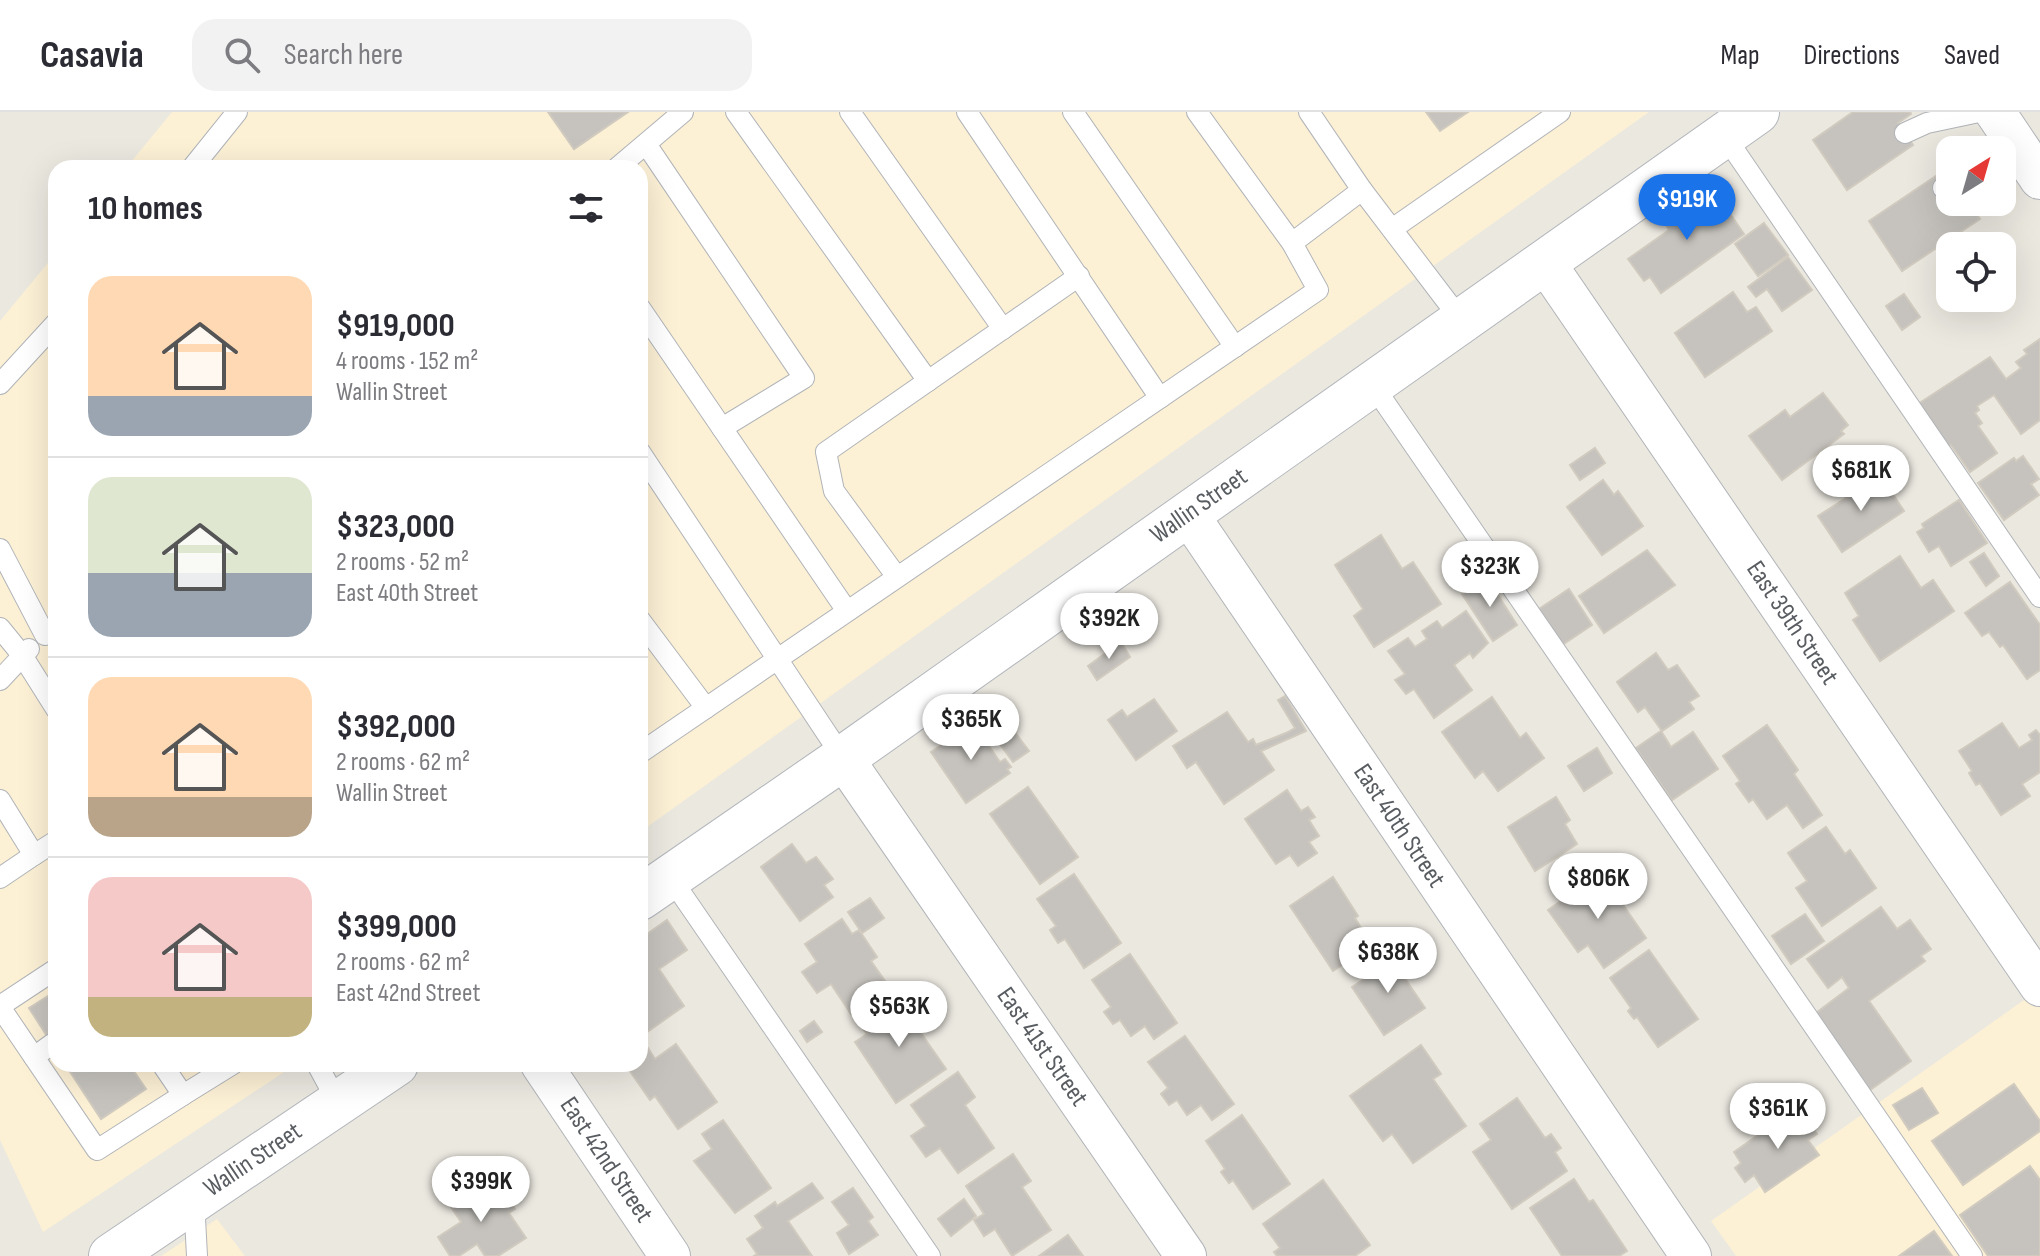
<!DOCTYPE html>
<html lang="en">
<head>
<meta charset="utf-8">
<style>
  body { margin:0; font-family:"Sofia Sans Condensed",sans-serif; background:#f2f2f3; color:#2b2b33; height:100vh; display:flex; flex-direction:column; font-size:30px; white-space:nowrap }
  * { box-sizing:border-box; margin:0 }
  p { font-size:26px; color:#7c7c81 }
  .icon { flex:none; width:44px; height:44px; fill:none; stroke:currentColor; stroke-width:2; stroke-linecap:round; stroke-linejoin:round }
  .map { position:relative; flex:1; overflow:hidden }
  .details { position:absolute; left:48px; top:48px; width:600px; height:912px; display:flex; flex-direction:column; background:#fff; border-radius:24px; box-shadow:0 8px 32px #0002 }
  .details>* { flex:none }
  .needle { width:52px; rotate:37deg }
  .controls { position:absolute; left:1936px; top:24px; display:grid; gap:16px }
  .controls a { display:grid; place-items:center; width:80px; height:80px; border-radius:16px; background:#fff; box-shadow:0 8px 32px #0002; font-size:40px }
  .price { position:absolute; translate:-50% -68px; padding:0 18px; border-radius:28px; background:#fff; color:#222; font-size:26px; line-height:52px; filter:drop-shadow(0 2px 4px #0008) }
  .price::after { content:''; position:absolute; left:50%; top:48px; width:24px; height:18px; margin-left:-12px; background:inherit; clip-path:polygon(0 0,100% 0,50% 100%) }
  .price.on { background:#1a73e8; color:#fff }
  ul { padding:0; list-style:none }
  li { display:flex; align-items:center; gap:24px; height:200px; padding:0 40px }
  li+li { border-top:2px solid #e1e1e2 }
  li span { display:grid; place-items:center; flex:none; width:224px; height:160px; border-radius:24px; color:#555 }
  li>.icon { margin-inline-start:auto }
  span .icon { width:96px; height:96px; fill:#fffc; stroke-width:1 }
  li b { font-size:34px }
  h2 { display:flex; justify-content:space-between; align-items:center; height:96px; padding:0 40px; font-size:34px }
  header { display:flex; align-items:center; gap:48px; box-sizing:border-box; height:112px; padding:0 40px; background:#fff; border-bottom:2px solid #e1e1e2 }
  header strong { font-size:38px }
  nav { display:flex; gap:44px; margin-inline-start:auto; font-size:28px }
  .search { width:560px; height:72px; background:#f2f2f3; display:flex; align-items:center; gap:20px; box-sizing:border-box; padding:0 28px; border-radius:24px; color:#7c7c81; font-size:30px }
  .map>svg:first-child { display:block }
</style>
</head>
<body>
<header>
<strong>Casavia</strong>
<div class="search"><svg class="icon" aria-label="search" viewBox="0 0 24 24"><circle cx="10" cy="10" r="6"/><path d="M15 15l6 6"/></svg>Search here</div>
<nav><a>Map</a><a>Directions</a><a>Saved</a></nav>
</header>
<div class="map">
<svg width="2040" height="1144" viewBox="0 0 2040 1144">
  <rect width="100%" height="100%" fill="#ebe8e0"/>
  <g fill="#fcf0d5">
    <path d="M172,0H1649L640,720V56H126Z"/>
    <path d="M56,141V952H296L43,1120L0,1028V209Z"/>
    <path d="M2040,874V1144H1736L1711,1109L2024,888Z"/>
    <path d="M217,1107L245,1144H161Z"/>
  </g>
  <g fill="#c6c3be" stroke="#d0cabf" stroke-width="2">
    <path d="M548,0H628L574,37Z"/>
    <path d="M1426,0H1468L1440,19Z"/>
    <path d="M1853,0H1910L1911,2L1898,11L1913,33L1847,78L1813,28Z"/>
    <path d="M1936,64L1950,90H1969L1980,107L1902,159L1869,109Z"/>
    <path d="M1713,77L1744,122L1661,181L1650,165L1644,169L1628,147L1669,118L1665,111Z"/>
    <path d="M1764,111L1788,143L1758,164L1735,132Z"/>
    <path d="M1788,145L1812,178L1782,199L1767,177L1756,185L1748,175Z"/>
    <path d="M1733,180L1747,200L1756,195L1772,219L1705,265L1675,221Z"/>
    <path d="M1904,182L1920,205L1902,218L1886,194Z"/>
    <path d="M2040,227V308L2021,322L1994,283L1977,294L1979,298L1975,301L1982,311L1978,314L1997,341L1970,360L1951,333L1947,335L1918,292L1990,245L2006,267L2021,256L2016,250L2027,242L2024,238Z"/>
    <path d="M1823,281L1848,313L1841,319L1844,322L1782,368L1749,324L1785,298L1790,305Z"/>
    <path d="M1595,336L1605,351L1580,368L1570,353Z"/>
    <path d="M2023,344L2039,367L2031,372L2039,383L2004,408L1978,371L2014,346L2016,349Z"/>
    <path d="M1880,363L1904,399L1842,440L1818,404L1846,386L1842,381L1851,376L1853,381Z"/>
    <path d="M1603,368L1614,383L1618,379L1643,414L1602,443L1567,395Z"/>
    <path d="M1959,388L1987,431L1951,454L1939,434L1929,440L1917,420L1924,416L1922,412Z"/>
    <path d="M1381,423L1402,457L1413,450L1441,492L1374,535L1354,504L1363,497L1335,453Z"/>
    <path d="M1647,438L1675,473L1604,521L1579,484Z"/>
    <path d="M1984,441L1999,464L1986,474L1970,450Z"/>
    <path d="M1900,444L1921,476L1933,468L1954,499L1880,549L1853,508L1859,504L1845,481Z"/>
    <path d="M1487,466L1517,513L1493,529L1462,482Z"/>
    <path d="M2010,470L2040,513V558L2027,567L2003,533L2000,535L1989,520L1982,524L1965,501Z"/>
    <path d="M1569,477L1592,513L1562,533L1539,497Z"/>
    <path d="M1466,499L1488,531L1473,546L1470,541L1454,553L1472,578L1434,606L1414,577L1406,582L1395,568L1405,562L1388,539L1408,526L1415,535L1427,527L1422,519L1437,509L1442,516Z"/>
    <path d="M1121,530L1130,545L1097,568L1088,554Z"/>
    <path d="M1656,541L1668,558L1677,553L1699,584L1689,590L1694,597L1662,619L1645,595L1638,600L1617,570Z"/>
    <path d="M1285,584L1306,619L1261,639L1274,658L1224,692L1196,650L1187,656L1173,634L1227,600L1248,630L1253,627L1256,633L1286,621L1295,616L1278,588Z"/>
    <path d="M1492,585L1520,626L1526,621L1544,646L1498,679L1483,659L1475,666L1442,620Z"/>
    <path d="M1154,587L1177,619L1136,648L1108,608L1122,598L1127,605Z"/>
    <path d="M1002,603L1029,639L1013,650L987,615Z"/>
    <path d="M980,607L985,613L978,618L1000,650L1005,647L1011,655L1007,657L1010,661L966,691L931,640Z"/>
    <path d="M2002,611L2019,636L2032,628L2029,623L2036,618L2040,623V660L2022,672L2030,684L2001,703L1980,671L1976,673L1969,661L1972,659L1959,639Z"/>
    <path d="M1767,613L1798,658L1794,662L1822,703L1803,716L1787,693L1767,707L1753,687L1749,690L1736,672L1740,669L1723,644Z"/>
    <path d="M1661,619L1671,635L1693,620L1718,657L1672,688L1636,636Z"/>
    <path d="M1597,636L1612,661L1584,679L1568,654Z"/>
    <path d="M1028,675L1078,745L1040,772L990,702Z"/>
    <path d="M1287,678L1301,699L1308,695L1315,705L1309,708L1319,724L1309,730L1317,741L1298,754L1290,743L1276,752L1245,707Z"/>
    <path d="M1556,685L1570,708L1565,712L1577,732L1535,759L1508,715Z"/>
    <path d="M1826,715L1845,742L1850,738L1876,776L1822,814L1796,776L1807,769L1788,741Z"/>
    <path d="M792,732L806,751L816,745L833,767L824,773L833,785L800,809L761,755Z"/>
    <path d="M1601,761L1646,826L1604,856L1588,833L1578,840L1548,798Z"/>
    <path d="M1074,762L1121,831L1084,856L1065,827L1058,831L1050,818L1056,814L1037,787Z"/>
    <path d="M1333,765L1358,804L1355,806L1372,834L1333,859L1290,794Z"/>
    <path d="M870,786L884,806L862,821L848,800Z"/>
    <path d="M1881,795L1897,817L1910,808L1931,837L1921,844L1925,849L1869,889L1911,949L1870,978L1816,901L1849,876L1842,865L1828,876L1807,847Z"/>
    <path d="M1805,802L1824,829L1791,852L1772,824Z"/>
    <path d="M842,807L852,822L859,818L877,845L871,849L890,876L851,902L831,872L817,881L802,860L817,850L805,832Z"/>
    <path d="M667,808L687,838L659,857L684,894L640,925V827Z"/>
    <path d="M1649,838L1698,907L1658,935L1637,905L1634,907L1628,899L1631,896L1610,866Z"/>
    <path d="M1387,840L1425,896L1384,923L1352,875L1372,862L1366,853Z"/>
    <path d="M1130,842L1177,911L1154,927L1145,914L1131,924L1120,908L1113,912L1104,900L1111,895L1092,868Z"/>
    <path d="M56,879V938L29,896Z"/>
    <path d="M908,881L924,905L914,911L946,957L896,991L855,930L867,922L860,913Z"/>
    <path d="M814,909L822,920L807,930L800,919Z"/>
    <path d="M1185,924L1234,992L1212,1008L1201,993L1187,1003L1177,988L1169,993L1161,982L1168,976L1148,950Z"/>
    <path d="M676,932L717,990L678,1017L655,984L650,988L625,952H640V941L648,936L655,947Z"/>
    <path d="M1421,933L1441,962L1433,967L1466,1014L1413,1051L1392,1022L1383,1029L1350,984Z"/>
    <path d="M65,952H129L146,977L101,1007Z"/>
    <path d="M958,960L975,985L965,993L994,1036L958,1061L940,1036L926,1045L911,1024L926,1014L911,993Z"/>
    <path d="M2014,972L2040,1009V1019L1963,1073L1932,1029Z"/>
    <path d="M1922,976L1938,1001L1909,1018L1893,993Z"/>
    <path d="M1517,986L1545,1026L1551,1022L1561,1036L1555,1040L1567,1059L1512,1097L1473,1040L1491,1028L1480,1012Z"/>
    <path d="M1798,995L1817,1022L1808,1028L1819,1043L1765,1080L1754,1063L1745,1070L1735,1056L1741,1051L1734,1040Z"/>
    <path d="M1242,1003L1290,1072L1253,1097L1233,1068L1229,1071L1221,1060L1225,1057L1206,1029Z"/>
    <path d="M723,1008L771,1076L735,1101L694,1049L712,1037L702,1022Z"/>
    <path d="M1013,1042L1031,1069L1022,1075L1051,1118L1012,1144L995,1117L984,1124L974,1108L984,1102L966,1074Z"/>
    <path d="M2030,1054L2040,1068V1144H1988L1960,1103Z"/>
    <path d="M1574,1067L1589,1090L1593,1088L1627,1139L1619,1144H1562L1530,1096Z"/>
    <path d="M1323,1068L1370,1133L1355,1144H1277L1274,1140L1280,1136L1263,1112Z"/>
    <path d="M812,1071L823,1086L788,1109L812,1144H754L757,1142L747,1127L763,1116L755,1104L775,1090L777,1094Z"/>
    <path d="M465,1073L473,1085L491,1073L500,1088L506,1083L515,1097L509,1101L526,1126L498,1144H485L477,1132L459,1144H450L438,1125L461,1110L445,1086Z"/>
    <path d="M853,1076L873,1105L868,1109L878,1123L849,1142L837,1121L849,1113L832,1090Z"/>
    <path d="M964,1087L976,1104L951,1124L938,1107Z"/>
    <path d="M1934,1119L1952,1144H1899Z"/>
    <path d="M1068,1123L1083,1144H1039Z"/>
  </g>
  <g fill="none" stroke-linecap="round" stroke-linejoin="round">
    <g stroke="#b1b4b8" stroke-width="22">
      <g id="lane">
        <path d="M736,0L928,269"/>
        <path d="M850,0L1003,217"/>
        <path d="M967,0L1160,286"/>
        <path d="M1073,0L1235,235"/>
        <path d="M1197,0L1292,131"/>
        <path d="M1309,0L1362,78L1461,208"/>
        <path d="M1905,21L1927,11L1979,0"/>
        <path d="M1724,23L2040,485"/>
        <path d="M646,32L804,266L722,316"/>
        <path d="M192,56L237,0"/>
        <path d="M617,56L683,0"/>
        <path d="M1943,76L1950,72"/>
        <path d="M1392,117L1560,0"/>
        <path d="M640,196L847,499"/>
        <path d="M0,272L56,211"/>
        <path d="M1372,272L1972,1144"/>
        <path d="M640,340L843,646"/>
        <path d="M0,437L45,523"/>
        <path d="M897,465L834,379L826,340L1079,164"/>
        <path d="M640,508L706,596"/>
        <path d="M0,516L22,543L56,597"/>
        <path d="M0,568L29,537"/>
        <path d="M640,641L1318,178L1292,131L1362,78"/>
        <path d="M0,688L34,743L56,729"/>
        <path d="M670,765L930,1144"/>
        <path d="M0,766L34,743"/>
        <path d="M0,894L56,857"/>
        <path d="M0,895L97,1038L183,983"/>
        <path d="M34,945L52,932"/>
        <path d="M162,952L183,983L233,952"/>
        <path d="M317,952L338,991"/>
        <path d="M194,1088L197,1144"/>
      </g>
    </g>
    <g stroke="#b1b4b8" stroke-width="42">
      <g id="street">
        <path d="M1995,0L2040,67"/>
        <path d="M1544,149L2040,874"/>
        <path d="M1188,402L1691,1144"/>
        <path d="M843,646L1186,1144"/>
        <path d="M541,952L670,1144"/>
      </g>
    </g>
    <g stroke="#b2b6bb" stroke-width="46">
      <g id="secondary">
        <path d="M640,786L843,646L1757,0"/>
        <path d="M111,1144L396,952"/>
      </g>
    </g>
    <use href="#lane" stroke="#fff" stroke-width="20"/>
    <use href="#street" stroke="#fff" stroke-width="40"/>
    <use href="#secondary" stroke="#fff" stroke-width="44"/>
  </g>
  <g text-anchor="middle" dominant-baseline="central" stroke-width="8" stroke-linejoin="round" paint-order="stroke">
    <g font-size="26" fill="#595d61" stroke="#fff">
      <text transform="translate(1199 394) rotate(-35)">Wallin Street</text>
      <text transform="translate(1792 511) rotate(56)">East 39th Street</text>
      <text transform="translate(1399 714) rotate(56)">East 40th Street</text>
      <text transform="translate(1042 935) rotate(55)">East 41st Street</text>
      <text transform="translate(253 1048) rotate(-34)">Wallin Street</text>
      <text transform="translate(606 1048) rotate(56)">East 42nd Street</text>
    </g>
  </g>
</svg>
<div class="controls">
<a><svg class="needle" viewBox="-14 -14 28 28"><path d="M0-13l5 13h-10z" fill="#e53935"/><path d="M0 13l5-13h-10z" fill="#7c7c81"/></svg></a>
<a><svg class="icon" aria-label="locate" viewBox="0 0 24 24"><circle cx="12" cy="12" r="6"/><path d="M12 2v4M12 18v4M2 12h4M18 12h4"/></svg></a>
</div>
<b class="price on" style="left:1687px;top:130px">$919K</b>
<b class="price" style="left:1861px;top:401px">$681K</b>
<b class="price" style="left:1490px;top:497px">$323K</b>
<b class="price" style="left:1109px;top:549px">$392K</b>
<b class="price" style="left:971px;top:650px">$365K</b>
<b class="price" style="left:1598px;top:809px">$806K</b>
<b class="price" style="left:1388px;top:883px">$638K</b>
<b class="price" style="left:899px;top:937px">$563K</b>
<b class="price" style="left:1778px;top:1039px">$361K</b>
<b class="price" style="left:481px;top:1112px">$399K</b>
<section class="details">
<h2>10 homes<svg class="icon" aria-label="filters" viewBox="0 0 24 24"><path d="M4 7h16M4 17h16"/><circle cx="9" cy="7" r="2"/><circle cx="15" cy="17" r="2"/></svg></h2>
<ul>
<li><span style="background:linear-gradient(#ffd9b3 75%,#9aa5b1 0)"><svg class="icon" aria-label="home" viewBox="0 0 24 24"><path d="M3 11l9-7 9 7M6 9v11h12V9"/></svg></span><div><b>$919,000</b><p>4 rooms · 152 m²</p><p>Wallin Street</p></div></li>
<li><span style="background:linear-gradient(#dfe7d0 60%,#9aa5b1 0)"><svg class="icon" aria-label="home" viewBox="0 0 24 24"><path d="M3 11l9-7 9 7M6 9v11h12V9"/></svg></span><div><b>$323,000</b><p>2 rooms · 52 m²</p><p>East 40th Street</p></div></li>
<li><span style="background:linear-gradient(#ffd9b3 75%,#b9a48a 0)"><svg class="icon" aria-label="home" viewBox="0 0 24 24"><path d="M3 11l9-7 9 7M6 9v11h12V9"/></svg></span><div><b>$392,000</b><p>2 rooms · 62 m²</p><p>Wallin Street</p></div></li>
<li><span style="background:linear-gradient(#f6c9c9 75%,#c2b280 0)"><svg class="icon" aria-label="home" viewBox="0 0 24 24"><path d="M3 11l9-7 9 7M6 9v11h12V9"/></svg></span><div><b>$399,000</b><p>2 rooms · 62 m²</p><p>East 42nd Street</p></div></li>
</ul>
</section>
</div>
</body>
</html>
